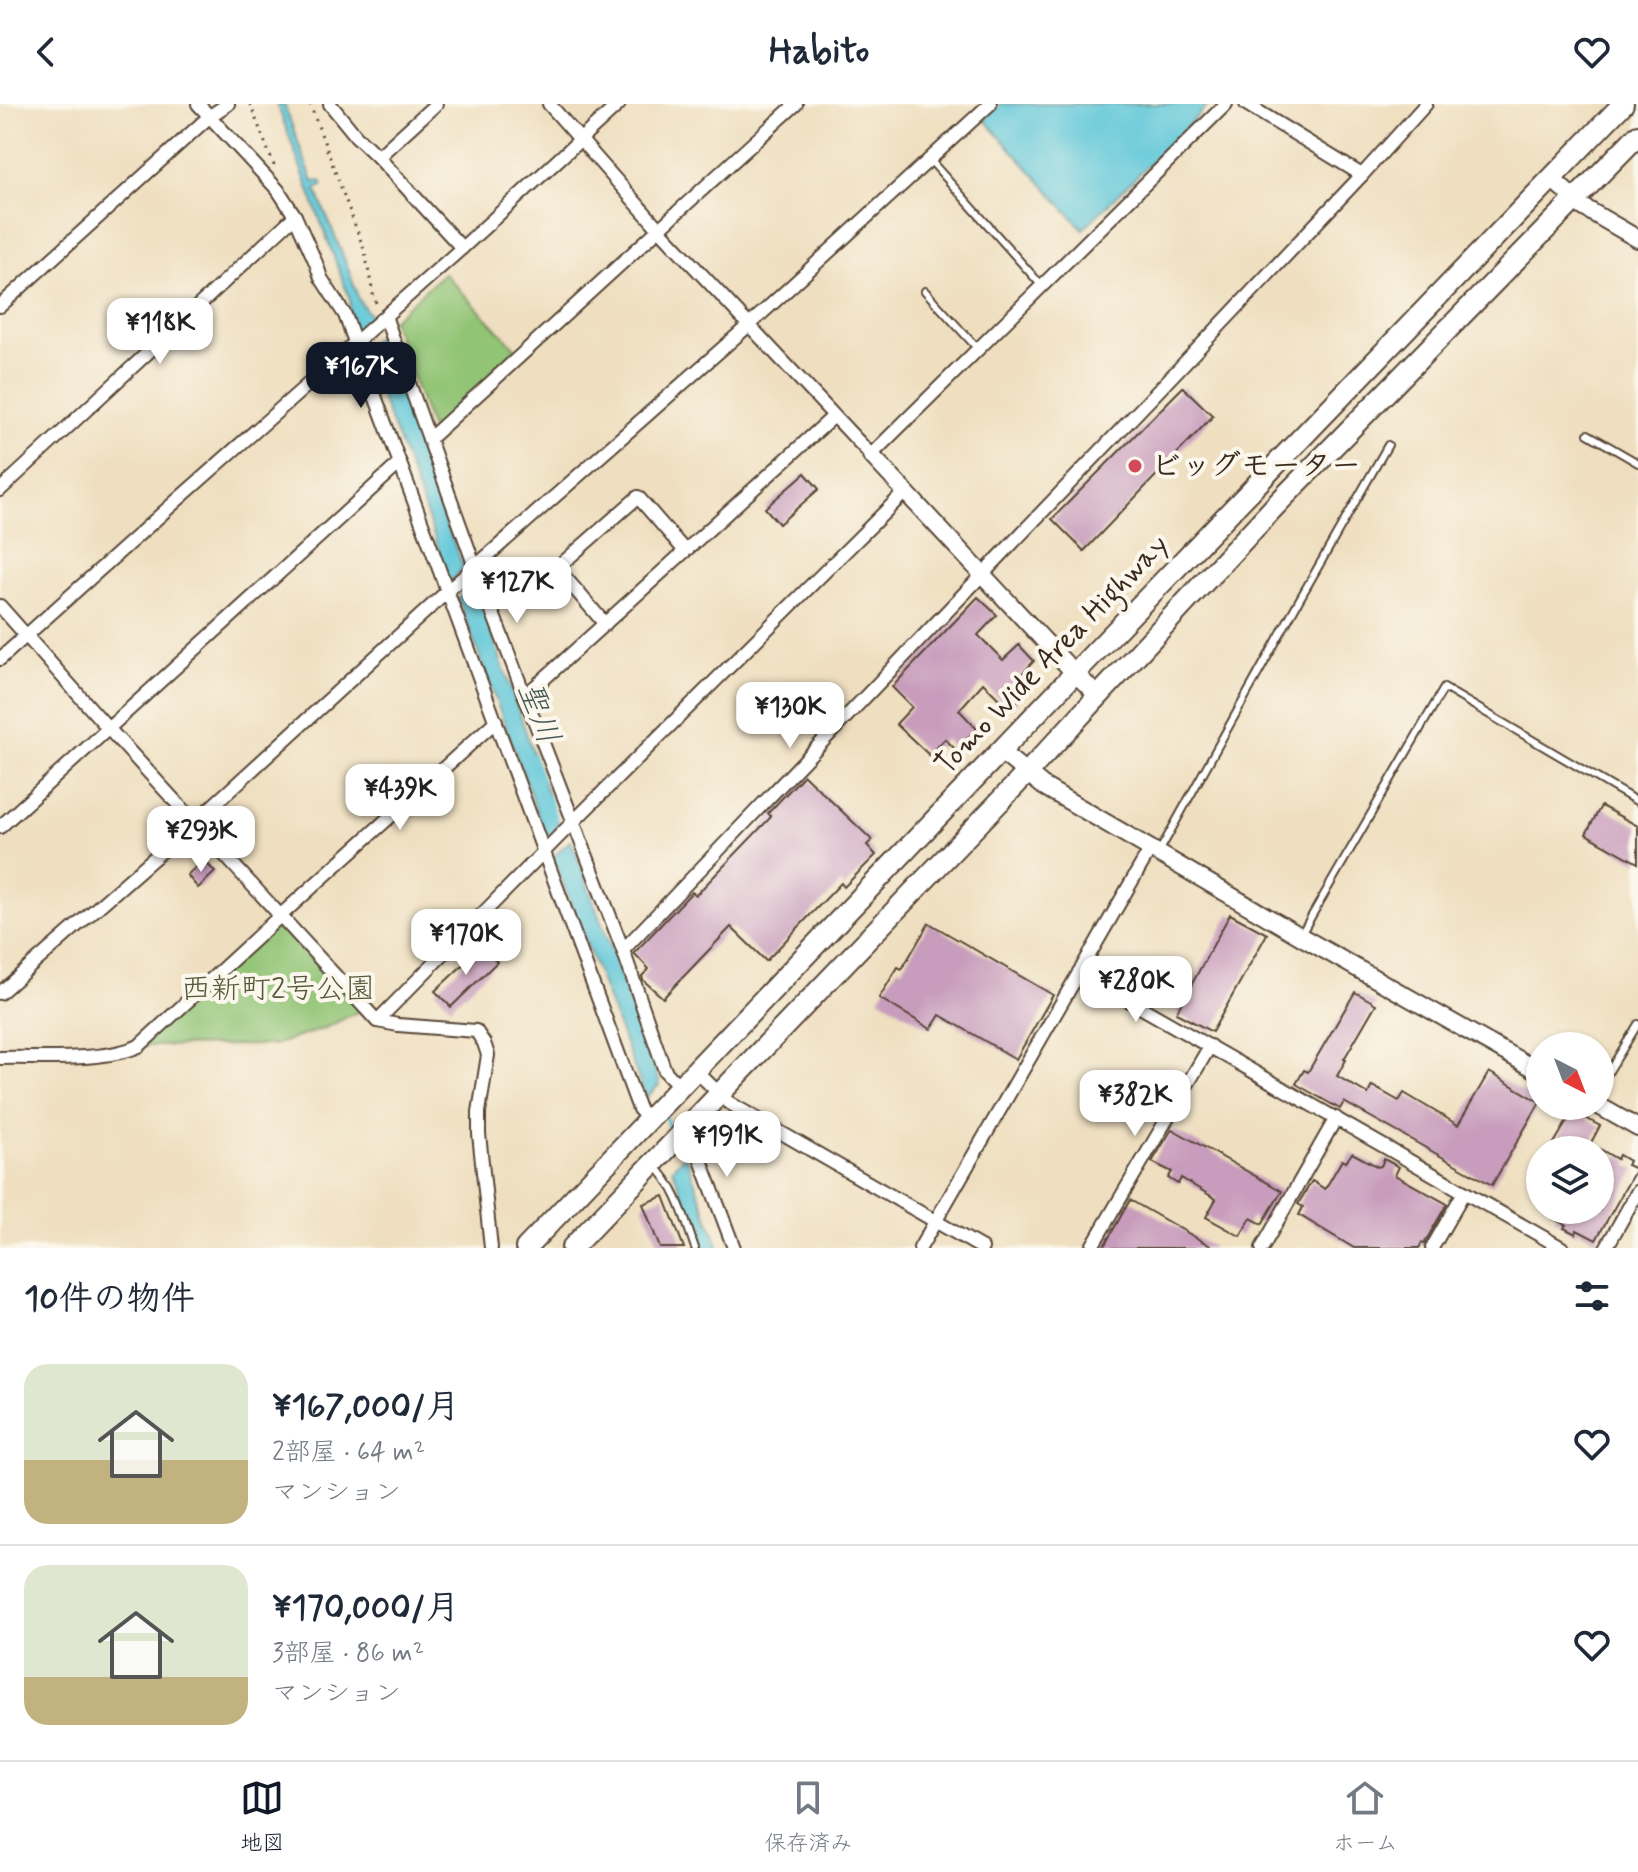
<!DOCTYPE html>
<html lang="ja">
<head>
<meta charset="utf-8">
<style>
  body { margin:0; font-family:Mynerve,"Klee One",sans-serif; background:#f2f2f3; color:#1f2937; height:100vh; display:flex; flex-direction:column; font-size:30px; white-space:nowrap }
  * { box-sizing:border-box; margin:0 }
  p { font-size:26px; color:#747a83 }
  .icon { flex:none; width:44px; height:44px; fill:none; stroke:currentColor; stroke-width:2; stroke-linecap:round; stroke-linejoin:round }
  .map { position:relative; height:1144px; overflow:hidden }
  .side { display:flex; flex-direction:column; background:#fff; flex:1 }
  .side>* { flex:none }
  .needle { width:52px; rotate:138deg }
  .controls { position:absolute; left:1526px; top:928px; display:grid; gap:16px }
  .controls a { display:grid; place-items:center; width:88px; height:88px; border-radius:50%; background:#fff; box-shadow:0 2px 6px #0004; font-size:40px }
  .price { position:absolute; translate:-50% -68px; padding:0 18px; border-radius:16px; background:#fff; color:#222; font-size:26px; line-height:52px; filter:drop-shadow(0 2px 4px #0008) }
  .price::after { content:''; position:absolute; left:50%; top:48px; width:24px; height:18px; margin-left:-12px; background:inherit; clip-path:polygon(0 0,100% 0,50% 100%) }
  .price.selected { background:#111827; color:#fff }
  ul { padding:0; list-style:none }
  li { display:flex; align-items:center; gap:24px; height:200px; padding:0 24px }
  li+li { border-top:2px solid #e0e1e3 }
  li span { display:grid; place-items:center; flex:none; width:224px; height:160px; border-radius:24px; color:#555 }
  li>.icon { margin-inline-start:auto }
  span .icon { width:96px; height:96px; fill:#fffc; stroke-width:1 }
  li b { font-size:34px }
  h2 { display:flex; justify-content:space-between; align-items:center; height:96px; padding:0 24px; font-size:34px }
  header { display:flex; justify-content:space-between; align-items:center; height:104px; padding:0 24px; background:#fff; font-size:36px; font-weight:700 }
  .tab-bar { display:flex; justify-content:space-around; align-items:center; height:112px; border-top:2px solid #e0e1e3; background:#fff; font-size:22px; color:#747a83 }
  .tab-bar a { display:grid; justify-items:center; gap:4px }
  .tab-bar .selected { color:#111827 }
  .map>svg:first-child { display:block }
</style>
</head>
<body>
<header><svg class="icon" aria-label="back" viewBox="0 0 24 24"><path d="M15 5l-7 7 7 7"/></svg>Habito<svg class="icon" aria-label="heart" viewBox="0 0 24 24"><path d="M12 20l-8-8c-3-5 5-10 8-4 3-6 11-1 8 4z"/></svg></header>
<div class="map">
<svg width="1638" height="1144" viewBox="0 0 1638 1144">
  <rect width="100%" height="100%" fill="#fbf7ec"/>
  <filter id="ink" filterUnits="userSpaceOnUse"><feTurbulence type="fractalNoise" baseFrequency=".0125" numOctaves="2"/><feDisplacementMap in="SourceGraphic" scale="16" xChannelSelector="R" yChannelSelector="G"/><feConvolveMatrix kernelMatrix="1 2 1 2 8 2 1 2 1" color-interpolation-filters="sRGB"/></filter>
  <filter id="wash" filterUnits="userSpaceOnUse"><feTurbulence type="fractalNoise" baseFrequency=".006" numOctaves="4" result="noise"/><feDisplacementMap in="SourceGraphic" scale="32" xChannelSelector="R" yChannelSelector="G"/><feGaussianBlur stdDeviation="1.8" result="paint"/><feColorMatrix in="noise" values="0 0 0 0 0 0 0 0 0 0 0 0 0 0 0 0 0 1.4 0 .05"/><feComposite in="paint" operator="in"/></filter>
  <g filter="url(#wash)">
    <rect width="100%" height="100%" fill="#efdfc0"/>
    <g fill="#91c475" stroke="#66774a" stroke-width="2">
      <path d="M444,169L521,250L433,331L392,216Z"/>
      <path d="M280,812L365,904L325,924L274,941L139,942Z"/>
    </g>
    <g fill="#5cc6d8" stroke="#4c787b" stroke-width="2">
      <path d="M277,0H284L313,78L321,77L323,81L316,86L348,164L359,196L372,215L355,230L350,211V196Z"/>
      <path d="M1000,0H1210L1083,125L984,15Z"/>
      <path d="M380,230L444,416L464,464L449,478C425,399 393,323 362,247Z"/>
      <path d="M474,479L559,723L546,736L531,691L458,494Z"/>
      <path d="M571,736L660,980L646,994L553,753Z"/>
      <path d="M685,1051L719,1144H704L672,1064Z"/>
    </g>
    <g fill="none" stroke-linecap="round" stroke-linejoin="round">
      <g stroke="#5cc6d8" stroke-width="4">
        <path d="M533,652L542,678"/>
        <path d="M548,693L556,715"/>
        <path d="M664,1009L672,1031"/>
      </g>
    </g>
    <g id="blocks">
      <g fill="#c89cbc">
        <path d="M1183,283L1213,312L1084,447L1052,415Z"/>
        <path d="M805,369L819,385L779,420L765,404Z"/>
        <path d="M978,493L997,511L978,531L1003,556L1019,541L1034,557L1018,574L1029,585L1009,605L983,579L959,606L977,625L956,646L945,635L929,651L896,620L912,603L892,583Z"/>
        <path d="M804,671L872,736L867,741L876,751L844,783L841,779L766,857L731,823L663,894L643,876L642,872L649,865L634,849L692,788L696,791L771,713L768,709Z"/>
        <path d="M1601,702L1638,722V759L1586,730Z"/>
        <path d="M204,756L215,768L198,784L187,771Z"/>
        <path d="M1230,810L1267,830L1212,928L1176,909Z"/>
        <path d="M929,819L1053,891L1016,955L940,911L931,925L879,894L898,863L902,865Z"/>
        <path d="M483,842L497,858L451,903L435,887Z"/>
        <path d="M1355,888L1376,900L1344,955L1346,956L1337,972L1368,990L1372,982L1399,997L1404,989L1458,1021L1489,968L1540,998L1492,1081L1344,998L1340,1005L1296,980L1304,966L1308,968Z"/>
        <path d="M1573,1007L1600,1022L1587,1046H1550Z"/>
        <path d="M1172,1025L1282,1087L1262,1120L1251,1114L1240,1132L1206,1113L1216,1095L1181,1074L1178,1080L1168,1074L1172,1068L1152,1058Z"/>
        <path d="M1600,1045L1617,1055L1619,1051L1629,1057L1627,1061L1636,1065L1596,1136L1577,1126L1576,1130L1564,1124L1566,1121L1554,1115L1559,1106H1600Z"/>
        <path d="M1352,1049L1378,1063L1381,1062L1384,1055L1399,1063L1395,1071L1447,1100L1424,1140L1422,1139L1419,1144H1354L1299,1111L1303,1103L1298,1100L1312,1077L1325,1085L1342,1056L1346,1058Z"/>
        <path d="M664,1092L676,1123L684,1144H660L643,1100Z"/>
        <path d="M1130,1096L1214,1144H1103Z"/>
      </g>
    </g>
  </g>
  <g filter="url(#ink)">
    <use href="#blocks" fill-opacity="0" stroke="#564536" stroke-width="2"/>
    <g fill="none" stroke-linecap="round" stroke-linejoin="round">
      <g stroke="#564536" stroke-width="10">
        <g id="service">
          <path d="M930,56L1042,182"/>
          <path d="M925,187L978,245"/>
          <path d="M1588,330L1638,359"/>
          <path d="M1159,748L1298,498L1388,341"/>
          <path d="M1300,832L1444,584L1638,698"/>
          <path d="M1600,982L1638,920"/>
          <path d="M655,1062C677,1083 685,1116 695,1144"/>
        </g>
      </g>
      <g stroke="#564536" stroke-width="16">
        <g id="minor">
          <path d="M198,0L278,86L295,112L316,159L321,174L345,211L639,1005L649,1016"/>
          <path d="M330,0L356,32L378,53L462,144"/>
          <path d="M549,0L659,125L871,351L1226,0"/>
          <path d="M1246,0L1362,71"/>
          <path d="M378,53L436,0"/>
          <path d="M0,202L210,12L228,0"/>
          <path d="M385,212L475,463L623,846L665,967L680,983"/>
          <path d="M429,335L796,0"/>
          <path d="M0,386L295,112"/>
          <path d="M0,502L108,624L377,917L398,921L476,927L484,939L488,951L479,1008V1030L491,1144"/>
          <path d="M605,520L557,464L638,393L685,447"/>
          <path d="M0,555L174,399L462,144L619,0"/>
          <path d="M525,592L834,312"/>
          <path d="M0,723L400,359"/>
          <path d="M623,846L1156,289L1362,71L1426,0"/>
          <path d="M1079,868L1562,1144"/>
          <path d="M0,889L195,718L451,484L749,221L990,0"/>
          <path d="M377,917L573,718L905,388"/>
          <path d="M0,954C41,953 103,958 139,942L280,812L496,617"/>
          <path d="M696,967L728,998L738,1004L982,1144"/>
          <path d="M686,1025L693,1035L734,1144"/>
          <path d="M920,1144L1151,744"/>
          <path d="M1091,1144L1210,942"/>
          <path d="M1262,1144L1336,1014"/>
          <path d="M1432,1144L1464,1088"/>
          <path d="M1606,1144L1638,1087"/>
        </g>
      </g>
      <g stroke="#564536" stroke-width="20">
        <g id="tertiary">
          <path d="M1551,74L1583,103L1638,135"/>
          <path d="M871,351L1064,558L1098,592"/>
          <path d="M1001,648L1043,682L1300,832L1540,968"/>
          <path d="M1599,1002L1638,1024"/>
        </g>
      </g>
      <g stroke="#564536" stroke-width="24">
        <g id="trunk">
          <path d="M526,1144L1075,569L1623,0"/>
          <path d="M572,1144L1026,670L1275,402L1638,31"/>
        </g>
      </g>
      <g stroke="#564536" stroke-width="3" stroke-dasharray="2 6" stroke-linecap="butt">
        <path d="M250,0L275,64"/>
        <path d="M310,0L365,148L374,195L378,202"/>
      </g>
      <use href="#service" stroke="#fff" stroke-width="6"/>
      <use href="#minor" stroke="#fff" stroke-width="12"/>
      <use href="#tertiary" stroke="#fff" stroke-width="16"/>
      <use href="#trunk" stroke="#fff" stroke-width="20"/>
    </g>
  </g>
  <circle fill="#d1495b" stroke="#fbf7ec" stroke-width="3" cx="1135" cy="362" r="8"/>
  <g text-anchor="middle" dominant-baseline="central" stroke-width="8" stroke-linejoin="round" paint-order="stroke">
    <g font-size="30" font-weight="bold" fill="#3b2a1e" stroke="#fbf7ec" text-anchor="start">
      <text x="1151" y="362">ビッグモーター</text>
    </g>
    <g font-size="30" fill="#3b2a1e" stroke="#fbf7ec">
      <text transform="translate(1052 551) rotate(-46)">Tomo Wide Area Highway</text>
    </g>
    <g font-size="30" fill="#555838" stroke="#fbf7ec">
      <text x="278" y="885">西新町2号公園</text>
    </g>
    <g font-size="32" font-style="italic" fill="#455956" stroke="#fbf7ec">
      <text transform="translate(538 609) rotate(69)">聖川</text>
    </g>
  </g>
</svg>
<div class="controls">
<a><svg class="needle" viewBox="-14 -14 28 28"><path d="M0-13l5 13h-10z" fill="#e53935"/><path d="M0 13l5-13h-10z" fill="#747a83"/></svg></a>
<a><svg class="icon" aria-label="layers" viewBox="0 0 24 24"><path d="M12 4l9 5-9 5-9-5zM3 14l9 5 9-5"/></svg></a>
</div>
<b class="price" style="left:160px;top:262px">¥118K</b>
<b class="price selected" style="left:361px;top:306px">¥167K</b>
<b class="price" style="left:517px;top:521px">¥127K</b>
<b class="price" style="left:790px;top:646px">¥130K</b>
<b class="price" style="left:400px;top:728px">¥439K</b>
<b class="price" style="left:201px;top:770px">¥293K</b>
<b class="price" style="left:466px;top:873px">¥170K</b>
<b class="price" style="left:1136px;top:920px">¥280K</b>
<b class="price" style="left:1135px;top:1034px">¥382K</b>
<b class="price" style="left:727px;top:1075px">¥191K</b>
</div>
<section class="side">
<h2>10件の物件<svg class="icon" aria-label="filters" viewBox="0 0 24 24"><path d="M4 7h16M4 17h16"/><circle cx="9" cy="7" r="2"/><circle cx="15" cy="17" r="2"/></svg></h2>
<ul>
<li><span style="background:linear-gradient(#dfe7d0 60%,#c2b280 0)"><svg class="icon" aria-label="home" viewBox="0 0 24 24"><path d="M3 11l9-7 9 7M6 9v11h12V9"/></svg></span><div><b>¥167,000/月</b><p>2部屋 · 64 m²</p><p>マンション</p></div><svg class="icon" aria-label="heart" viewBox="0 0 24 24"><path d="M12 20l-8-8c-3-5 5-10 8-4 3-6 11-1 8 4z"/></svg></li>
<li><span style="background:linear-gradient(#dfe7d0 70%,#c2b280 0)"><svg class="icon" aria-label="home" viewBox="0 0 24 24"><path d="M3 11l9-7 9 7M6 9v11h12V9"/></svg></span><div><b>¥170,000/月</b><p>3部屋 · 86 m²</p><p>マンション</p></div><svg class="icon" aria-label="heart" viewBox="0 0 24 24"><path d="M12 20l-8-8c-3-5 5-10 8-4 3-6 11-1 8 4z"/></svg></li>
</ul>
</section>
<nav class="tab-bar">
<a class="selected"><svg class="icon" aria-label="map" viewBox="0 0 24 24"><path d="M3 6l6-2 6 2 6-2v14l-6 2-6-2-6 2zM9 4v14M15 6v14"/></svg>地図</a>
<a><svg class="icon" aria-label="saved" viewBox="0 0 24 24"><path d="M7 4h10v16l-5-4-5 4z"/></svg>保存済み</a>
<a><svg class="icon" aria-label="home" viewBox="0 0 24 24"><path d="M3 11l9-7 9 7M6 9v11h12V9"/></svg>ホーム</a>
</nav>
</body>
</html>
